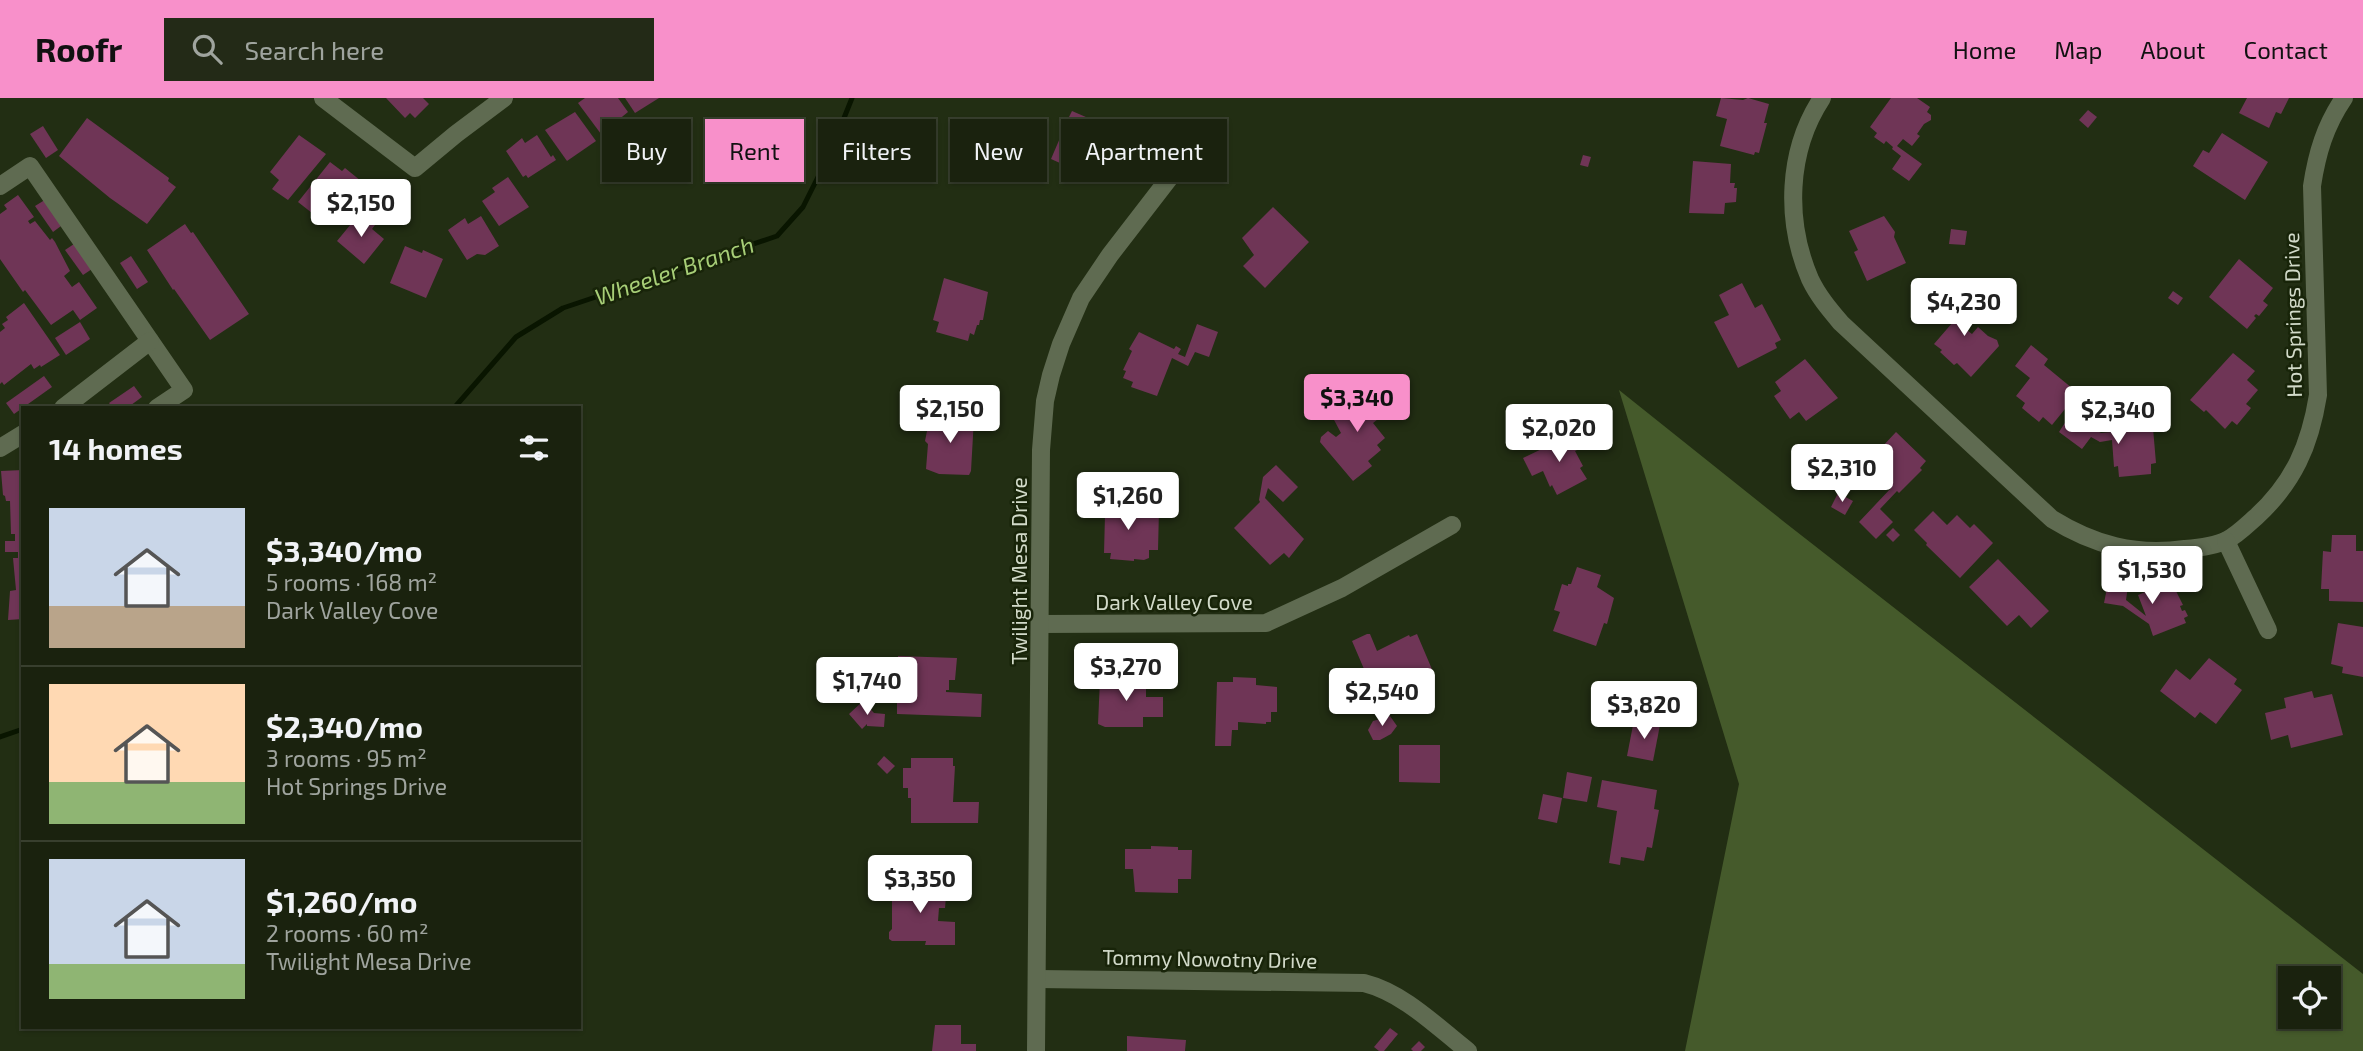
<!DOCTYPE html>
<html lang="en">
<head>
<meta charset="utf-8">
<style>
  body { margin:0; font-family:"Exo 2",sans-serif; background:#232a17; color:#f1f3f6; height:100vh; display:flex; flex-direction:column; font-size:26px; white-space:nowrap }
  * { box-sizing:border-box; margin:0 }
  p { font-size:23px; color:#9fa49e }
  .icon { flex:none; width:38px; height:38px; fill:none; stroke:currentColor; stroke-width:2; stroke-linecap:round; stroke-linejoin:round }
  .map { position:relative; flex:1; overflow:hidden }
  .drawer { position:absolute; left:21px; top:308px; width:560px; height:623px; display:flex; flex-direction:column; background:#1a220e; border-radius:0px; box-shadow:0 2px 5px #0004,0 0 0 2px #383f2e }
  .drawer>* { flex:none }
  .guide { position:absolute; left:602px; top:21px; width:665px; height:63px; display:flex; gap:14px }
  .controls { position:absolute; left:2278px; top:868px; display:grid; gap:14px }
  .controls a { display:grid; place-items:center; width:63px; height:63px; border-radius:0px; background:#1a220e; box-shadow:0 2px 5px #0004,0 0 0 2px #383f2e; font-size:35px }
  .price { position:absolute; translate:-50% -60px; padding:0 16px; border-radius:7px; background:#fff; color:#222; font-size:23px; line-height:46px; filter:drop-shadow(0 2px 4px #0008) }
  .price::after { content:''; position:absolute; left:50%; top:42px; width:21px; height:16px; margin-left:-10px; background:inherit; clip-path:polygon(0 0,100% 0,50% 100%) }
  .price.selected { background:#f890ca; color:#111 }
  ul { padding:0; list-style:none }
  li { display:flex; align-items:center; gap:21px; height:175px; padding:0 28px }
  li+li { border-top:2px solid #383f2e }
  li span { display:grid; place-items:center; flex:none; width:196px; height:140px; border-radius:0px; color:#555 }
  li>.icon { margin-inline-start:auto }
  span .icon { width:84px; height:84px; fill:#fffc; stroke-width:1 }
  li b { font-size:30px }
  h2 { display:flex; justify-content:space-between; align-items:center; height:84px; padding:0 28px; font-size:30px }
  .pill { padding:0 24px; border-radius:0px; background:#1a220e; box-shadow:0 2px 5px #0004,0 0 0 2px #383f2e; font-size:24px; line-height:63px }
  .pill.selected { background:#f890ca; color:#111 }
  header { display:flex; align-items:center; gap:42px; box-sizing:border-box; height:98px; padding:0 35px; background:#f890ca; color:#111 }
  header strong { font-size:33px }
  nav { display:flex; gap:38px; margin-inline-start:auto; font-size:24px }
  .search { width:490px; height:63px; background:#232a17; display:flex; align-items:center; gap:18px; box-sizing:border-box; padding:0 24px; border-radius:0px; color:#9fa49e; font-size:26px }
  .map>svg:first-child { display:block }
</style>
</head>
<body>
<header>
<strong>Roofr</strong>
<div class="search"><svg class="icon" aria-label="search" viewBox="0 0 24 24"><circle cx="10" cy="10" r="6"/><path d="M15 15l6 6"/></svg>Search here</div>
<nav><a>Home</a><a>Map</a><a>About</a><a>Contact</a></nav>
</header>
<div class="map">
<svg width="2363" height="953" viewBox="0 0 2363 953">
  <rect width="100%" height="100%" fill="#222e13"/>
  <path fill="#455a2b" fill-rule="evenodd" d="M1619,292L1783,423L2363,876V953H1685L1739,686ZM2291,880H2329V919H2291Z"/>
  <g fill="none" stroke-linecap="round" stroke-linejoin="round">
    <g stroke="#091500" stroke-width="5">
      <path d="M454,310L516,239L563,210L777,138L803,109L830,55L852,0"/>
      <path d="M0,639L23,631"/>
    </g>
  </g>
  <g fill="#6f3556">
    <path d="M386,0H423L429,6L415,20L410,15L405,20Z"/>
    <path d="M585,0H618L628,14L601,36L578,5Z"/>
    <path d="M625,0H659L635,15Z"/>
    <path d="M1721,0L1743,2L1748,0L1769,6L1764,25H1767L1759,55L1755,54L1754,57L1720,48L1727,21L1716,18Z"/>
    <path d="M1891,0H1917L1930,9L1927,14L1931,17V22L1924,26L1917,36L1920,38L1912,48L1903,41L1897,48L1922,66L1909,83L1892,71L1901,58L1892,51L1893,49L1886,43L1884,46L1874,39L1877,35L1870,29Z"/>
    <path d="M2247,0H2289L2281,16L2276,14L2269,30L2239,15Z"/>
    <path d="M2088,12L2097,19L2088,30L2079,22Z"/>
    <path d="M1072,13L1109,29L1101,47L1105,49L1093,77L1090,76L1089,78L1051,61L1063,33L1062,30L1065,23L1068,21Z"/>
    <path d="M575,14L596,43L567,63L545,32Z"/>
    <path d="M87,20L169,80L168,83L176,89L147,126L110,100L59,58Z"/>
    <path d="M43,28L58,52L46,60L30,36Z"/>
    <path d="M2222,35L2268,64L2245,102L2193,68L2203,52L2209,55Z"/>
    <path d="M299,37L326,56L288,102L272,91L279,82L270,74Z"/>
    <path d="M537,37L551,59L553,57L556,62L528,80L526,77L523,79L506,53L522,40L525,45Z"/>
    <path d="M1583,57L1591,59L1588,69L1580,67Z"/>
    <path d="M1693,63L1731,66L1730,85H1735L1734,90H1737L1736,104L1725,105L1724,116L1689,115Z"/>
    <path d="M330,64L342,73L345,70L361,83L326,126L298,104Z"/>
    <path d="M508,79L529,109L499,128L482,103L495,94L492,90Z"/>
    <path d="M18,97L34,119L28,123L30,126L35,123L50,142L52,140L55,144L70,173L64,178L72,189L79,184L97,210L80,222L73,212L51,227L25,192L23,194L0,161V116L7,111L4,107Z"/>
    <path d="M48,100L65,125L53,134L35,108Z"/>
    <path d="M1273,109L1309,144L1265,190L1243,168L1254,157L1242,140Z"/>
    <path d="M360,115L375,127L372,131L384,141L364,166L337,143Z"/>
    <path d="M481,118L499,148L485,157L477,156L467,162L448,132L465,120L468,126Z"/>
    <path d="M1884,118L1895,134L1894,139L1906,165L1867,183L1854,154L1858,152L1849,133Z"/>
    <path d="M185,126L191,135L193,134L249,216L210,242L174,191L173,192L147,152Z"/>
    <path d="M1951,131L1967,133L1965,147L1949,146Z"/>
    <path d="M77,144L95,169L83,177L65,152Z"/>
    <path d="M405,148L422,155L423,152L443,161L426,200L390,185Z"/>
    <path d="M131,158L148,184L137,191L120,165Z"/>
    <path d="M2239,161L2273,190L2263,203L2268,207L2259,218L2256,216L2254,218L2256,220L2247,231L2209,199Z"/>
    <path d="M944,180L988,194L983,222H980L979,227H977L974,237L970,235L968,243L936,234L939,224L933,222Z"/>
    <path d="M1742,185L1755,210L1762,206L1781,242L1775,245L1777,250L1738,270L1714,224L1729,217L1719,197Z"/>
    <path d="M1951,185L1965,197L1956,207L1958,221L1964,226L1963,229L1972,236L1978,229L1988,238L1997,242L1999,248L1971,279L1957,265L1954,267L1940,254L1942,252L1934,246L1953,224L1951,210L1938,200Z"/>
    <path d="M2173,193L2183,200L2178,207L2168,200Z"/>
    <path d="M24,205L60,257L41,269L40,267L34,271L31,266L4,287L2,284L0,286V234L5,230L2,226L8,222L6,219Z"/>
    <path d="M80,224L90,241L66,257L55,240Z"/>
    <path d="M1197,226L1218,234L1209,259L1195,254L1188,268L1172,260L1157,298L1131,289L1133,284L1123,280L1126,273L1123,272L1132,253L1129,251L1139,234L1174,251L1176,248L1181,251L1178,256L1185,259Z"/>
    <path d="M2031,247L2048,261L2044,267L2078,295L2052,327L2043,319L2039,324L2022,310L2025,305L2016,298L2030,280L2015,268Z"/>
    <path d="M2233,255L2255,273L2247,282L2258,292L2246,306L2251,310L2237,327L2232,323L2225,331L2206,312L2204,314L2190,302Z"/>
    <path d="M1805,261L1838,300L1806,323L1799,314L1790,321L1774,298L1781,293L1775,284Z"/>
    <path d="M44,278L52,289L14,316L6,305Z"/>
    <path d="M134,288L142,299L127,310H113L109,305Z"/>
    <path d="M1373,288L1392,310L1373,325L1385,340L1377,347L1381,352L1368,363L1372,368L1353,383L1320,344L1321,339L1328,333L1336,339L1341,335L1333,320Z"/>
    <path d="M2070,317L2093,333L2094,331L2101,335L2153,330L2156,365L2151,366V376L2119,379L2118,368L2114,369L2112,342L2100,344L2091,339L2082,351L2059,334Z"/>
    <path d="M930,318L974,320L971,373L969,377L939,376L926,371L928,346L925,343Z"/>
    <path d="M1575,334L1583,349L1575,353L1583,368L1580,370L1587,381L1557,397L1552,387L1550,389L1543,373L1532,378L1523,360L1546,349V351Z"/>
    <path d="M1896,334L1926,363L1920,370L1922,372L1899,395L1897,393L1880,411L1893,424L1876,441L1859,424L1892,389L1867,365Z"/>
    <path d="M1276,367L1298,389L1283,404L1268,390L1265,400L1304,441L1289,460L1284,455L1270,467L1234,430L1260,404L1259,402L1263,379Z"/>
    <path d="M23,372V521L8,522L10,493L16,492L13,460H18V454H5V443H15V436H11L10,403H6L5,398L3,397L1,373Z"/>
    <path d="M1838,395L1853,403L1845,417L1831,409Z"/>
    <path d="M1094,400H1111V411H1117V417H1149V412H1159L1158,452H1149V460L1144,462L1134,461V463L1110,461L1111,455H1104L1105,417H1094Z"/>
    <path d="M1933,413L1947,427L1957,417L1970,430L1974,426L1993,445L1960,480L1926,447L1927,445L1914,432Z"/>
    <path d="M1893,430L1900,437L1893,444L1886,437Z"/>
    <path d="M2332,437H2356V453H2363V504L2329,503V491H2321L2323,453L2331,454Z"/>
    <path d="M1998,461L2049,513L2031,530L2019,517L2007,528L1969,489Z"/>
    <path d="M1577,469L1601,477L1597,489L1614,500L1607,526L1604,525L1596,548L1553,533L1560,514L1554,512L1562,486L1568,488V486H1571Z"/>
    <path d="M2171,483L2183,507L2180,508L2182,513L2185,512L2188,518L2184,520L2186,525L2153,538L2149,526L2123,508L2104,505L2108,485L2128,488L2126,502L2146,518L2138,497Z"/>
    <path d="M2338,525L2363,529V579L2342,575L2343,569L2331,566Z"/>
    <path d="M1367,536H1370L1377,553L1409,537L1410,539L1417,536L1434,576L1424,580L1427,587L1409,594L1408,591L1399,595L1397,590L1376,599L1352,543Z"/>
    <path d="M898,558L957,560L955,582H949V592H946V594L982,596L981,619L897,616V598H907L908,573L898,572Z"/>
    <path d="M2209,560L2237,581L2234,586L2242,592L2216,626L2200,614L2195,620L2160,593L2176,571L2190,582Z"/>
    <path d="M1111,578H1134V584H1146V599H1163V619H1143V629H1105L1098,626L1100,581H1111Z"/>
    <path d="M1233,579L1256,580V587L1277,589V614H1271V624H1266V626L1238,624V632H1232L1231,648H1215L1217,584H1233Z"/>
    <path d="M2312,593L2314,600L2332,596L2343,637L2291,650L2288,637L2271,642L2265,615L2286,610L2284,600Z"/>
    <path d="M863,603L874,615L885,616L884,629L867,628V626L862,631L849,616Z"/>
    <path d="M1617,611L1622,623L1609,629L1604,617Z"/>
    <path d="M1390,618L1397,628L1391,636L1380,642H1373L1368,632L1373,623Z"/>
    <path d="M1634,622L1660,627L1653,663L1627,658Z"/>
    <path d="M1399,647H1440V685L1399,684Z"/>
    <path d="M884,658L895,668L887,676L877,666Z"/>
    <path d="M911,660H953V668H955L953,704H979L978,725H911V700H908V690H903V670H911Z"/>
    <path d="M1567,674L1592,679L1587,704L1563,700Z"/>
    <path d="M1602,682L1657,692L1654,711L1659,712L1652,750L1647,749L1644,763L1621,759L1620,767L1609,765L1617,713L1597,709Z"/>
    <path d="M1543,696L1562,700L1557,725L1538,721Z"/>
    <path d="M1151,748L1178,749V752H1192L1191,781H1178V795L1135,794L1133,771H1125V751H1151Z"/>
    <path d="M892,787H946V797H938V799H946L945,810H939L938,823L955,824V847H925L926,843H892L889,841V834L892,831Z"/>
    <path d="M935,927H961V946H976V953H932Z"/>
    <path d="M1390,930L1398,936L1384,953H1379L1374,949Z"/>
    <path d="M1127,938L1186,942L1185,953H1127Z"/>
    <path d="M1419,943L1425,949L1421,953H1413L1411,951Z"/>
  </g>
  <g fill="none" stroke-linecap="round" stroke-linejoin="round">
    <g stroke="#5f6b51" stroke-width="18">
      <path d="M323,0L415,70L456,36L504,0"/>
      <path d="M1822,0C1787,53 1785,123 1810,181C1818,198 1830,212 1841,225L2052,421C2094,447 2135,458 2185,451C2198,450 2215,448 2227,442C2237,437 2247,427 2256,419C2294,384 2310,347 2318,297L2312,88C2317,55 2325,28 2344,0"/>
      <path d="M0,88L30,68L184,292L157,310"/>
      <path d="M63,310L150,243"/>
      <path d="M0,350L23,336"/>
      <path d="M2226,443L2268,532"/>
      <path d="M1040,526L1266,525L1342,490L1452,427"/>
      <path d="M1037,881L1364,885C1404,895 1437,929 1468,953"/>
      <path d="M1036,953L1041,352L1045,303L1051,277L1061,246L1081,200L1110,157L1201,39"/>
    </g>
  </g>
  <g text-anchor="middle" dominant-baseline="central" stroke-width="5" stroke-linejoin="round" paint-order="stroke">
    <g font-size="21" fill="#d2dac9" stroke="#182409">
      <text transform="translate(2292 217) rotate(-91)">Hot Springs Drive</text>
      <text transform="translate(1018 473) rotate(-90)">Twilight Mesa Drive</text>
      <text x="1174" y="503">Dark Valley Cove</text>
      <text transform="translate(1210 860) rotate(1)">Tommy Nowotny Drive</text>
    </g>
    <g font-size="23" font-style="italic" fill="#a7ce77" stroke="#182409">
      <text transform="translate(674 172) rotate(-19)">Wheeler Branch</text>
    </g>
  </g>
</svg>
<div class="controls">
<a><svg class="icon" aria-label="locate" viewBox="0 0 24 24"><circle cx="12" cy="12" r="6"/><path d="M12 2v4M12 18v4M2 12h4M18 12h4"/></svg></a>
</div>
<b class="price" style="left:361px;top:141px">$2,150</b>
<b class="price" style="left:1964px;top:240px">$4,230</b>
<b class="price selected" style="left:1357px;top:336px">$3,340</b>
<b class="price" style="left:950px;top:347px">$2,150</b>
<b class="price" style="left:2118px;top:348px">$2,340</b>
<b class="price" style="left:1559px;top:366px">$2,020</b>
<b class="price" style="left:1842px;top:406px">$2,310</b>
<b class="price" style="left:1128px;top:434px">$1,260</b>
<b class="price" style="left:2152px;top:508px">$1,530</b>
<b class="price" style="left:1126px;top:605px">$3,270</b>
<b class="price" style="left:867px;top:619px">$1,740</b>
<b class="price" style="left:1382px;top:630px">$2,540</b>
<b class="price" style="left:1644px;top:643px">$3,820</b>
<b class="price" style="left:920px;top:817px">$3,350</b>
<div class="guide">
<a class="pill">Buy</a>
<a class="pill selected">Rent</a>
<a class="pill">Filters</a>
<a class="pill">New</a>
<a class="pill">Apartment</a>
</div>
<section class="drawer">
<h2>14 homes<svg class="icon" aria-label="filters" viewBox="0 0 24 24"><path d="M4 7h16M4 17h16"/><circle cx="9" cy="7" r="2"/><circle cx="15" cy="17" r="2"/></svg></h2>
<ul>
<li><span style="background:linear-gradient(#c9d6e8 70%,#b9a48a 0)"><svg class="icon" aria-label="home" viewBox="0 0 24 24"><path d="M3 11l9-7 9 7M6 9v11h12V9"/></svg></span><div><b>$3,340/mo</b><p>5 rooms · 168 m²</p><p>Dark Valley Cove</p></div></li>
<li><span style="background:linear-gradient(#ffd9b3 70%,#8fb573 0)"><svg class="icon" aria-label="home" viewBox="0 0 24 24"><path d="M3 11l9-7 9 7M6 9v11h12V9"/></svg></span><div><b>$2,340/mo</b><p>3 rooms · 95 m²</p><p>Hot Springs Drive</p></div></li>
<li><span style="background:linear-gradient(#c9d6e8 75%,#8fb573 0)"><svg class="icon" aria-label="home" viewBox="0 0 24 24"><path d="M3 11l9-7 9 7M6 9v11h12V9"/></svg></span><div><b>$1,260/mo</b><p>2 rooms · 60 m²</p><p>Twilight Mesa Drive</p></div></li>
</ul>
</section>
</div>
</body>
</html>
